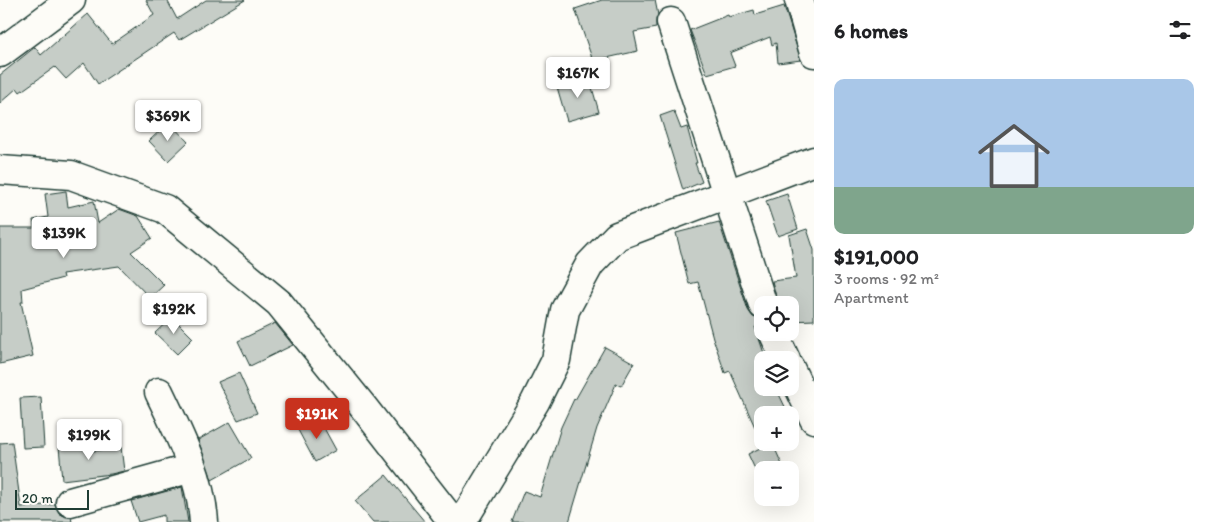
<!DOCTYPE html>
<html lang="en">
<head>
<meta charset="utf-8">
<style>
  body { margin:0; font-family:Itim,sans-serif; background:#f2f2f2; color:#202124; height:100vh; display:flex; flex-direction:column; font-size:19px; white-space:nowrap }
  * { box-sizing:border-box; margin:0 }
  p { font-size:16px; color:#757577 }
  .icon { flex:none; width:28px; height:28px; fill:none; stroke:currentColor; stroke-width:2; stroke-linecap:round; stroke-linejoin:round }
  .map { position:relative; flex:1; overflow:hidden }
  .side { display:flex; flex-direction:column; background:#fff; width:400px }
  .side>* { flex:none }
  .controls { position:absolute; left:754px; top:296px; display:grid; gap:10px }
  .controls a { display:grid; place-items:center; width:45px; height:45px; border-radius:10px; background:#fff; box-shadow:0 5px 20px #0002; font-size:25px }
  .scale { position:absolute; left:15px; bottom:12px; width:74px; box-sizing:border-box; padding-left:5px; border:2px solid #1f3d34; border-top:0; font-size:14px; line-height:18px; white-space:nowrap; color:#1f3d34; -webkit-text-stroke:4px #fdfcf7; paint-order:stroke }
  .price { position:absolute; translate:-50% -42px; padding:0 11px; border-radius:5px; background:#fff; color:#222; font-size:16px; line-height:32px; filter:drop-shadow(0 1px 2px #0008) }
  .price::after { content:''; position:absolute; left:50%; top:30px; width:15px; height:11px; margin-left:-8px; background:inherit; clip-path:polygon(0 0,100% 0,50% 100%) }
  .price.on { background:#c8321e; color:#fff }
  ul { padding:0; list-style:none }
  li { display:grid; align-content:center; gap:10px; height:265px; padding:0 20px }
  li+li { border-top:1px solid #e0e0e0 }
  li span { display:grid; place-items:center; height:155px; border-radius:10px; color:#555 }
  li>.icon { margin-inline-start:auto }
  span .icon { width:90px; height:90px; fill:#fffc; stroke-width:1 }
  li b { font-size:21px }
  h2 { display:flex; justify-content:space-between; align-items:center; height:60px; padding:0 20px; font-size:21px }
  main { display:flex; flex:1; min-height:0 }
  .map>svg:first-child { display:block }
</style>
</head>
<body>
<main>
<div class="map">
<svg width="814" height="522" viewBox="0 0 814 522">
  <rect width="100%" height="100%" fill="#fdfcf7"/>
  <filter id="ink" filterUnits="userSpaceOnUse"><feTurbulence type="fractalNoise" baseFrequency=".02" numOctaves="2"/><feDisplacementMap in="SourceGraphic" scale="10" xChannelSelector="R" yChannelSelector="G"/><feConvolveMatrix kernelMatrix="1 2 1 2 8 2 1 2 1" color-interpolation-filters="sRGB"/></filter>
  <g filter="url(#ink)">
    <g fill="#c6cdc7" stroke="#1f3d34">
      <path d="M146,0H167L177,19L206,0H245L179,40L174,33L98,84L84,63L66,79L55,67L20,92L17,88L0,103V75L35,47L41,55L88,14L112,44L154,15Z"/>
      <path d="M602,0H655L658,15L656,19V28L634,32L638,51L593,61L575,9Z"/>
      <path d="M784,6L801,60L778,63L776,43L772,45L770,37L730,53L735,66L707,74L690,30L728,15L729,17L754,10L755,15Z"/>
      <path d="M589,77L599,112L567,121L557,87Z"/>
      <path d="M674,111L681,129L687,127L697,163H695L702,182L683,190L660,116Z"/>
      <path d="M169,122L188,142L168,161L149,141Z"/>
      <path d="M66,191L68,207L94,201L98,223L119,209L138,216L152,238L131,252L164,285L150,298L119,266L62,274L63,278L22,289L23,302H21L33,356L0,364V228H34L33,220L48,217L45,194Z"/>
      <path d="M787,194L798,229L778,236L766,201Z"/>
      <path d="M719,222L748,310L753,317L762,320L759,326L755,327L766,359L762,360V388H776L789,415H762V432L758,434L730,371L725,373L713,338L698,282L689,284L676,233Z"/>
      <path d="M807,229L814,250V320L790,321V305H778L772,281L796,278L789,235Z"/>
      <path d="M172,317L193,338L177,354L155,333Z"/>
      <path d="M275,323L293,345L250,366L238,341Z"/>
      <path d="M605,347L634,363L621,386L616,384L597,428L569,522H512L524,491L540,497L561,427L574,399L575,400Z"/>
      <path d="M239,373L257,413L238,420L218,382Z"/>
      <path d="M41,397L44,447L23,448L20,398Z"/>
      <path d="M319,419L336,450L315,462L298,430Z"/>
      <path d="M230,422L251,458L212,480L198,440Z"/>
      <path d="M12,442L21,507L55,504L59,513L66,517H71L72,522H0V443Z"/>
      <path d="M92,442L93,451L121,447L124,471L111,474L62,480L59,446Z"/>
      <path d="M772,442L784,469L762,470V479L760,480L748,454Z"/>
      <path d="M386,475L425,522H373L355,501Z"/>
      <path d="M182,487L188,522H164V515L138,522L131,501Z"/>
    </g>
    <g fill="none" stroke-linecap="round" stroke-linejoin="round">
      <g stroke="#1f3d34" stroke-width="31">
        <g id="minor">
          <path d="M799,0L814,53"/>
          <path d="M671,22L763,305"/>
          <path d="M0,53L71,0"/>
          <path d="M0,170L71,175L165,209L279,303L364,408L453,522"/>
          <path d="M773,332L786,360"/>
          <path d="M790,368L814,419"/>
          <path d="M159,392C179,434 201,476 204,522"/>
          <path d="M70,502L192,468"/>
          <path d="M462,522L535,402L556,360L565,310L590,264L617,236L814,161"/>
        </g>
      </g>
      <use href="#minor" stroke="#fdfcf7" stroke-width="28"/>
    </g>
  </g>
</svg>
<div class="controls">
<a><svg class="icon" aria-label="locate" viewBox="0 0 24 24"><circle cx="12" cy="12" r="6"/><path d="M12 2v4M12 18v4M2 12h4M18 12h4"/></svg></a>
<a><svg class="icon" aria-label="layers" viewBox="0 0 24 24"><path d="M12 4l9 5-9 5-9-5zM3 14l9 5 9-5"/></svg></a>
<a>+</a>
<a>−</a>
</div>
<div class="scale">20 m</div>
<b class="price" style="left:578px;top:99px">$167K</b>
<b class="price" style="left:168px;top:142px">$369K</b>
<b class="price" style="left:64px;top:259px">$139K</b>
<b class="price" style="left:174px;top:335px">$192K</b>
<b class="price on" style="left:317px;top:440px">$191K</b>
<b class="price" style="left:89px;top:461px">$199K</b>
</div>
<section class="side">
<h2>6 homes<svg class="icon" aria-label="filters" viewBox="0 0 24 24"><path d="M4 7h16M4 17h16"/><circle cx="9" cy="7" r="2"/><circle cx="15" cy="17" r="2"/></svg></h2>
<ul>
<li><span style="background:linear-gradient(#a9c7e8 70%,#7fa58c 0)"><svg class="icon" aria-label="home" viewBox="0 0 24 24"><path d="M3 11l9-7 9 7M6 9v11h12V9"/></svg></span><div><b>$191,000</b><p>3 rooms · 92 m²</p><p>Apartment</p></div></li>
</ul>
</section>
</main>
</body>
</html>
